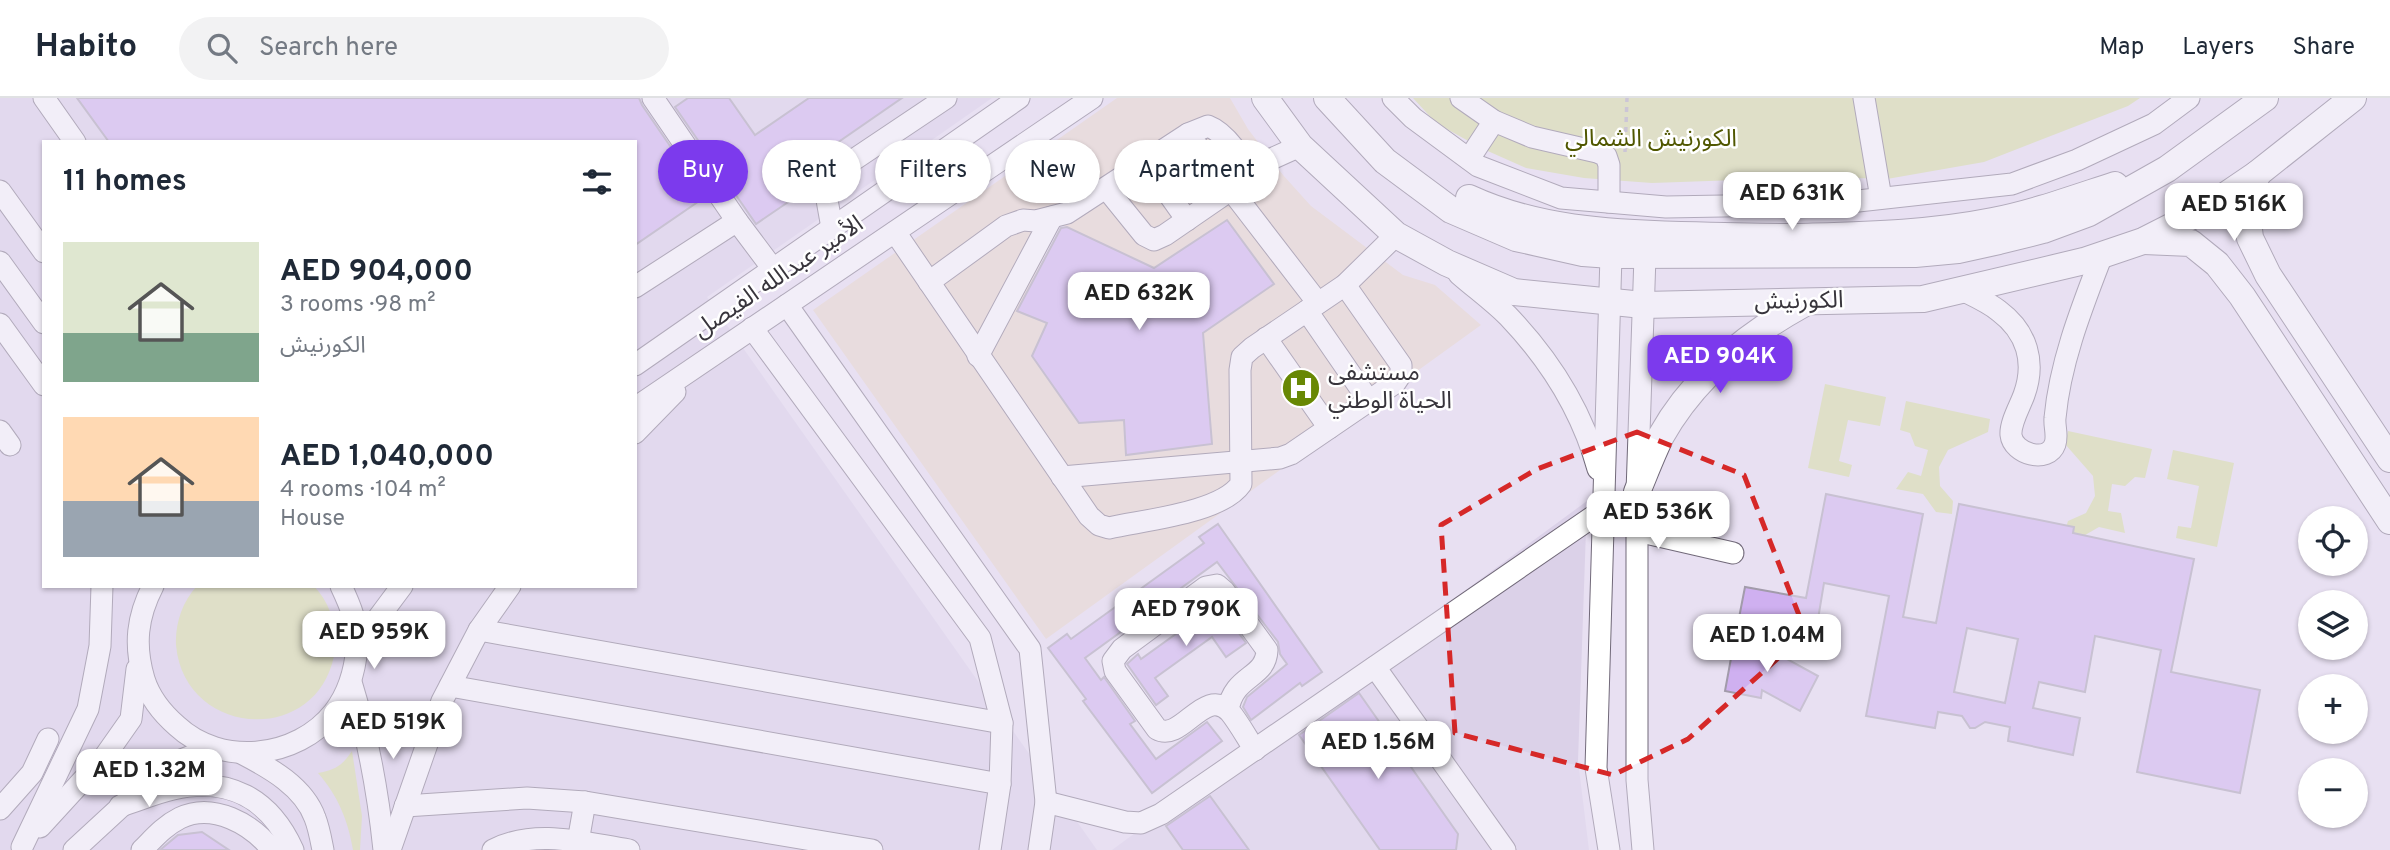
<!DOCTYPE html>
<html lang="en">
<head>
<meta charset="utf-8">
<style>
  body { margin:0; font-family:Overpass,"Noto Sans Arabic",sans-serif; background:#f2f2f3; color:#1f2937; height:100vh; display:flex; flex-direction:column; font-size:26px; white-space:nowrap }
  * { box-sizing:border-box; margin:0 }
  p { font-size:23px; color:#747a83 }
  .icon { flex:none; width:38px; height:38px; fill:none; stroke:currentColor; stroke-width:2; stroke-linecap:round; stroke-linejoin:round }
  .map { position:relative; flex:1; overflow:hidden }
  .drawer { position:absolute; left:42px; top:42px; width:595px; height:448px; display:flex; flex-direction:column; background:#fff; border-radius:0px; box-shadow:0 2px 5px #0004 }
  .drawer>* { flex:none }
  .banner { position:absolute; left:658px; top:42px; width:665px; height:63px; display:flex; gap:14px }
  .buttons { position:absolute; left:2298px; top:408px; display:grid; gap:14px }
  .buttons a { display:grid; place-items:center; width:70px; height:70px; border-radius:50%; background:#fff; box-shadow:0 2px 5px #0004; font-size:35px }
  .price { position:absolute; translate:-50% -60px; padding:0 16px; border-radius:14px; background:#fff; color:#222; font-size:23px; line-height:46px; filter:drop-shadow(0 2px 4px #0008) }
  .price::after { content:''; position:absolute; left:50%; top:42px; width:21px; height:16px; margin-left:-10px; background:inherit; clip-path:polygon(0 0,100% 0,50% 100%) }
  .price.selected { background:#7c3aed; color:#fff }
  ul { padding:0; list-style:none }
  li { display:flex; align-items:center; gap:21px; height:175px; padding:0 21px }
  li span { display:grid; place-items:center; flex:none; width:196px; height:140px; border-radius:0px; color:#555 }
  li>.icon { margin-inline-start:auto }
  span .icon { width:84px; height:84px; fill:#fffc; stroke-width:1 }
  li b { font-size:30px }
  h2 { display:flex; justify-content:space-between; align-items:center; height:84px; padding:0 21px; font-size:30px }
  .pill { padding:0 24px; border-radius:32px; background:#fff; box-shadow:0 2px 5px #0004; font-size:24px; line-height:63px }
  .pill.selected { background:#7c3aed; color:#fff }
  header { display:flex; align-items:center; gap:42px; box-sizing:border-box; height:98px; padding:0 35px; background:#fff; border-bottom:2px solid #e0e1e3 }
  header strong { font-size:33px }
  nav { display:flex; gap:38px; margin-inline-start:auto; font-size:24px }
  .search { width:490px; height:63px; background:#f2f2f3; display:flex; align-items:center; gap:18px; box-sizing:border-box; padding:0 24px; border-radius:38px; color:#747a83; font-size:26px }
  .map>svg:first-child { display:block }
</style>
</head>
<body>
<header>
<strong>Habito</strong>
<div class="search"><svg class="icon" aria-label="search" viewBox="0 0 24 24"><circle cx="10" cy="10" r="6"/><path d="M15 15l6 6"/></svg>Search here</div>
<nav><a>Map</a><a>Layers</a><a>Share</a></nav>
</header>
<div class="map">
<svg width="2390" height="752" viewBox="0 0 2390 752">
  <rect width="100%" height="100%" fill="#e8e0f2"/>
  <g fill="#dbd1e8" fill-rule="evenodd">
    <path d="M0,0H992L707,199L1097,752H0ZM44,44H635V488H44Z"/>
    <path d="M1587,403L1578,663L1589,752H1112Z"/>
  </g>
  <path fill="#e9d7c6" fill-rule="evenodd" d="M1117,0H1230L1248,31L1283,77L1311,108L1403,177L1435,187L1481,227L1046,541L813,212ZM1227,122L1274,186L1203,235L1212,345L1126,357L1124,322L1079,325L1032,258L1047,225L1017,213L1060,126L1154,170Z"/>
  <g fill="#d4dd96">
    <path d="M1413,0H2140L2128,8L1984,64L1887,81L1827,79L1652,85L1584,80L1526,70L1481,50L1436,25Z"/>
    <path d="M1825,286L1886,299L1880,328L1848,322L1839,363L1852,367L1849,379L1808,370Z"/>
    <path d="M1906,303L1990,321L1988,334L1948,352L1939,369L1940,388L1953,403L1952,416L1936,414L1923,396L1896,391L1908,374L1921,378L1928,352L1915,348L1910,335L1900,332Z"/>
    <path d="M2068,333L2152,351L2145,380L2135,379L2125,388L2112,386L2108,413L2121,415L2125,435L2099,429L2080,440L2064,436L2068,423L2086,415L2095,398L2093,378L2065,346Z"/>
    <path d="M2173,352L2234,365L2217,449L2176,440L2178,428L2191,430L2199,388L2167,381Z"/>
    <path d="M197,488H314C331,506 339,533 334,558C315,649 184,639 176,547C175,526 182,504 197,488Z"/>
    <path d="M352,653L362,718L360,752H353C348,722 338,698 318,675C335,672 342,668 352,653Z"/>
  </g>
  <g fill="#cfb0f0" stroke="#a29bab" stroke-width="2" fill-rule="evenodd">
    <path d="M77,0H639L642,7L705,99L635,147V44H109Z"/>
    <path d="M688,0H729L755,37L809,0H902L785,81L797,98L756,126L675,9Z"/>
    <path d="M1227,122L1274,186L1203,235L1212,346L1126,357L1124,322L1079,325L1032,258L1047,225L1017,213L1061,130L1067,129L1154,170Z"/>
    <path d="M1826,396L1923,416L1903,519L1936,525L1959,406L2074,429L2073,435L2194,461L2171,574L2260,592L2240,695L2137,674L2161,552L2095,538L2085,594L2039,584L2033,610L2080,620L2073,657L2008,643L2010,629L1985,624L1975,630H1970L1962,618L1938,614L1935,630L1866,618L1889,498L1824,485L1815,539L1738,525L1745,489L1806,500ZM1967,530L2018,541L2005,605L1954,594Z"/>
    <path d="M1218,426L1322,574L1302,588L1300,585L1251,622L1243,609L1247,599L1287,566L1280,556L1278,544L1217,464L1085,560L1101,582L1104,579L1135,623L1130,626L1156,661L1207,624L1222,643L1152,695L1083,603L1086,601L1048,550L1067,536L1071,541L1204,445L1199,439Z"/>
    <path d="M1215,502L1246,545L1226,559L1212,539L1155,580L1168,598L1156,607L1127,566L1138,556L1141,561L1198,520L1195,516Z"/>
    <path d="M1736,533L1818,578L1800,613L1762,592L1761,600L1725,593Z"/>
    <path d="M1359,595L1458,736L1456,752H1380L1299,637Z"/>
    <path d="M1210,698L1249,752H1183L1166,728Z"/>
    <path d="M202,734L229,752H160L178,737Z"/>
  </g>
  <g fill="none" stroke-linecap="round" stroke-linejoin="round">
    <g stroke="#716979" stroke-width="23">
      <g id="minor">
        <path d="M44,0L75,44"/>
        <path d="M653,0L737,123"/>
        <path d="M1393,0L1413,20L1478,68L1561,100L1666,109L1831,106L2012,86L2077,62L2154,26L2189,0"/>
        <path d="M1461,0L1494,23L1532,39L1597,54L1606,58L1609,67V104"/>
        <path d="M1864,0L1881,100"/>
        <path d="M1188,36L1318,205"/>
        <path d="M1469,61L1494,23"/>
        <path d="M1146,64L1187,122"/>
        <path d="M1247,72L1300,48"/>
        <path d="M0,93L44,154"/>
        <path d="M832,130L824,85L828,79L946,0"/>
        <path d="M895,134L1089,418L1099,427L1109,430C1144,422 1221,415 1241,386L1240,272L1242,259L1252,250L1345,187L1396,137"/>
        <path d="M0,164L44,225"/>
        <path d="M1459,176C1475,190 1493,203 1508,218C1550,262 1582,313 1598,371"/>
        <path d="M929,184L1006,128L1023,122L1036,123L1067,115L1188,36L1208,28C1224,34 1247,62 1247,79L1242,84L1165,137L1154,142L1144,137L1106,90"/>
        <path d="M635,189L737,123L773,171"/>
        <path d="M1962,192C1974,198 1988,204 1999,213C2027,234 2036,264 2024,297C2020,308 2010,325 2011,337C2013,356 2048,366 2055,346C2058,337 2054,328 2055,320C2060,264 2082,209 2102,157"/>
        <path d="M787,207L1030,551L1046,704L1039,752"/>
        <path d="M1307,213L1369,303"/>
        <path d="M0,226L44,287"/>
        <path d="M752,230L980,540L1002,625L1000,686L990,752"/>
        <path d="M1266,240L1329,330"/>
        <path d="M978,258L1052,119"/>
        <path d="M635,267L1019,0"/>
        <path d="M635,310L1092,0"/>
        <path d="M0,333L10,347"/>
        <path d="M635,335L675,294"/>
        <path d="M1062,379L1280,360L1291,356L1395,285L1401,276V267L1345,187"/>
        <path d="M1637,433L1733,455"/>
        <path d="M153,488C137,519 134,547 144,581C150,600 162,615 177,628C221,669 297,661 334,614C348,596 355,572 357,549C359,528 350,507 341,488"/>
        <path d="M479,532L1002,625"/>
        <path d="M358,547L402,488"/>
        <path d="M1375,569L1505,752"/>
        <path d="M351,584C368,639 378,694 384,752"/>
        <path d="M450,588L1000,686"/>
        <path d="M1228,612C1234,576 1266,581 1267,552L1224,493L1217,487L1206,489L1122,551L1113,563L1115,573L1157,631C1182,645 1204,587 1230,614C1239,625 1247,640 1255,652"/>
        <path d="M243,656C270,670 304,689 315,720C319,730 321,742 323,752"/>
        <path d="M1046,704L1125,724L1141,725L1161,716L1604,411"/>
        <path d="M120,708C137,703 155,695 173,691C229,678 270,701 293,752"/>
        <path d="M405,708L527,700L585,704L872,752"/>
        <path d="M0,711L32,675L48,641"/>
        <path d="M40,729L105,658L131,621L137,571"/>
        <path d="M578,744L585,704"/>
        <path d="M22,749L88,611L100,548L102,488"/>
        <path d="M74,752L151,681L176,664L212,650"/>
        <path d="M142,752C154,740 164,728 180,720C213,704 252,726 272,752"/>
        <path d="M390,752L442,603L479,532L510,488"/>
        <path d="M493,752C536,730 584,745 629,752"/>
        <path d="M1609,752L1596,670L1611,157"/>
        <path d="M1643,752L1637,682V394L1645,158"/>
      </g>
    </g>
    <g stroke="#716979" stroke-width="28">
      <g id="major">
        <path d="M1265,0L1300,48L1396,137L1447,165L1514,194L1643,207L1923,201L2084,163L2143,143L2204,112L2257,76L2353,0"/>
        <path d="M1327,0L1385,63L1451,112L1516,140L1583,155L1611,157L1915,156L1958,152L1999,143L2043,132L2089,115L2167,71L2265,0"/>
        <path d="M2257,76L2247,114L2250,140L2268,177L2390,361"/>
        <path d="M1469,100C1536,131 1608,135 1681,137C1720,138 1759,139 1798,139C1863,137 1928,136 1993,123C2034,115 2075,100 2115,87"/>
        <path d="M2144,143L2191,145L2217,166L2242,198L2390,423"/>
        <path d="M1637,394C1645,375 1652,356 1661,338C1694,279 1745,238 1803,206"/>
      </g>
    </g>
    <path stroke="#aca5b4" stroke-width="3.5" stroke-dasharray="5 5" stroke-linecap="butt" d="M1625,54L1627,0"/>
    <use href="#minor" stroke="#fff" stroke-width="21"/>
    <use href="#major" stroke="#fff" stroke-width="26"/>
  </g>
  <path d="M0 0H2390V752H0ZM1637,334L1744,377L1806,535L1688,641L1613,677L1455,635L1441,427L1537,371Z" fill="#e8e0f2" fill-opacity=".55" fill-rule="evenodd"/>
  <path fill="none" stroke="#d62828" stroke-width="5" stroke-dasharray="14 9" stroke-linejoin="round" d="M1637,334L1744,377L1806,535L1688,641L1613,677L1455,635L1441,427L1537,371Z"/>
  <defs>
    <g id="hospital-disc" transform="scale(2.0125)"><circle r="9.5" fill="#688803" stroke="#fff"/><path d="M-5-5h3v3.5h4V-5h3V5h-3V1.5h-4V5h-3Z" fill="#fff"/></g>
  </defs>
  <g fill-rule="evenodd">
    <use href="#hospital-disc" x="1301" y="290"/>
  </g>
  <g text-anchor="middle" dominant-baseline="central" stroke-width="5" stroke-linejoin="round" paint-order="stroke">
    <g font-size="24" fill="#505700" stroke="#fff">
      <text x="1651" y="42">الكورنيش الشمالي</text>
    </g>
    <g font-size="24" fill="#38353c" stroke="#fff">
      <text transform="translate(779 180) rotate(-34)">الأمير عبدالله الفيصل</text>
      <text transform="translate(1799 204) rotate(-1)">الكورنيش</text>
    </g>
    <g font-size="24" fill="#38353c" stroke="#fff" text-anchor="start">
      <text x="1328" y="276">مستشفى<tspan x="1328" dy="28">الحياة الوطني</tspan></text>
    </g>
  </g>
</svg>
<div class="buttons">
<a><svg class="icon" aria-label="locate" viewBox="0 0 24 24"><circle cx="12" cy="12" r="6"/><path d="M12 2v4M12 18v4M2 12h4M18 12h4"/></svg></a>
<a><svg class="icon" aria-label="layers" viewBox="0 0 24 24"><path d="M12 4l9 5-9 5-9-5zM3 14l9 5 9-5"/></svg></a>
<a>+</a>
<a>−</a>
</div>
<b class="price" style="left:1792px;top:134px">AED 631K</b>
<b class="price" style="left:2234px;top:145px">AED 516K</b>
<b class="price" style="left:1139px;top:234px">AED 632K</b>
<b class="price selected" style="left:1720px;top:297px">AED 904K</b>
<b class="price" style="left:1658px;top:453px">AED 536K</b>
<b class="price" style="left:1186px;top:550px">AED 790K</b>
<b class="price" style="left:374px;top:573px">AED 959K</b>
<b class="price" style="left:1767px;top:576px">AED 1.04M</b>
<b class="price" style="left:393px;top:663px">AED 519K</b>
<b class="price" style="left:1378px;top:683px">AED 1.56M</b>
<b class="price" style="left:149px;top:711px">AED 1.32M</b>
<div class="banner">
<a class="pill selected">Buy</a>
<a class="pill">Rent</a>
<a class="pill">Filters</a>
<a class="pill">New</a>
<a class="pill">Apartment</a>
</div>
<section class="drawer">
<h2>11 homes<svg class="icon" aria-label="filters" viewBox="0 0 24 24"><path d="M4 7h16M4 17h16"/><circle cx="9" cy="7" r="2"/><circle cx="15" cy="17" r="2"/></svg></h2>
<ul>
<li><span style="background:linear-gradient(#dfe7d0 65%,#7fa58c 0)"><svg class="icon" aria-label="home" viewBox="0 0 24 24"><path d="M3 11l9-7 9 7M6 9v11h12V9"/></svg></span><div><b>AED 904,000</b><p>3 rooms · 98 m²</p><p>الكورنيش</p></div></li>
<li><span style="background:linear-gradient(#ffd9b3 60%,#9aa5b1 0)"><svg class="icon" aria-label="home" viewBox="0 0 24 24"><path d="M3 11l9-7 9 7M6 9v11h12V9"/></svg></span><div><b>AED 1,040,000</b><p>4 rooms · 104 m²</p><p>House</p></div></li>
</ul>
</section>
</div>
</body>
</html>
